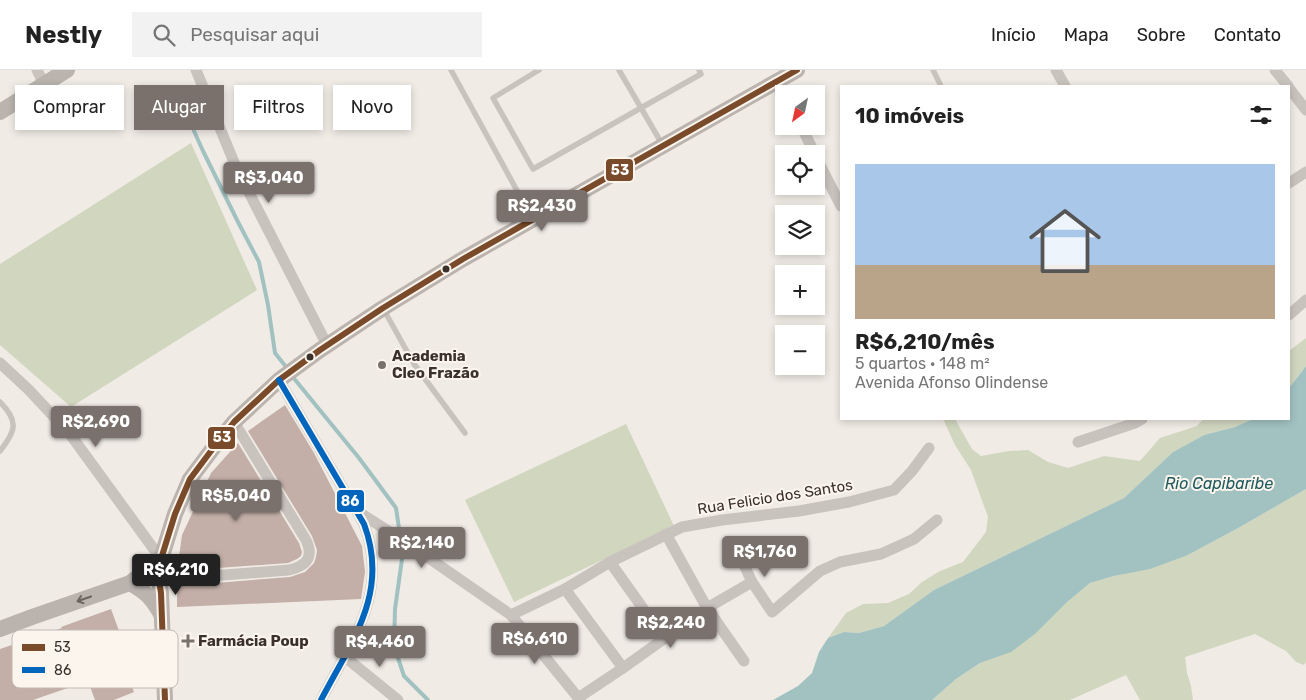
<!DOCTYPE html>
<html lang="pt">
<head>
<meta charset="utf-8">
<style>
  body { margin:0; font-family:Rubik,sans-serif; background:#f2f2f2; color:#222; height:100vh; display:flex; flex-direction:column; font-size:19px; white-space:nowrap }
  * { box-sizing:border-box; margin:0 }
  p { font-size:16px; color:#767676 }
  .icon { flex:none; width:28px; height:28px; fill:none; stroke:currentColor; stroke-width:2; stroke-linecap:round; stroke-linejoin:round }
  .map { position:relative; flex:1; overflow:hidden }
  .panel { position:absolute; left:840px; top:15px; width:450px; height:335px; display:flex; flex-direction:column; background:#fff; border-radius:0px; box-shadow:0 2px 8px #0003 }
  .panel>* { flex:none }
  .guide { position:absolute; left:15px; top:15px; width:475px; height:45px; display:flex; gap:10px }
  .needle { width:32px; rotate:213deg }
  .buttons { position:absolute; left:775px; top:15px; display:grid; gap:10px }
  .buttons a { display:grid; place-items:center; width:50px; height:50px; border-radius:0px; background:#fff; box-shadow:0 2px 8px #0003; font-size:25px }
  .price { position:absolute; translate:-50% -42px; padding:0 11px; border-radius:5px; background:#7a716c; color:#fff; font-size:16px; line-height:32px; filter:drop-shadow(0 1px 2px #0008) }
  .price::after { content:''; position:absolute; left:50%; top:30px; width:15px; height:11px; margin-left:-8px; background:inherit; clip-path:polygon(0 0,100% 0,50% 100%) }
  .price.active { background:#222; color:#fff }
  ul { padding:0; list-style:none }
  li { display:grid; align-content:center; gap:10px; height:265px; padding:0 15px }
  li span { display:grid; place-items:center; height:155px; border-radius:0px; color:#555 }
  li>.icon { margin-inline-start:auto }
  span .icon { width:90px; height:90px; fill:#fffc; stroke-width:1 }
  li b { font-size:21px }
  h2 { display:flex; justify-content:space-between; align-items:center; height:60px; padding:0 15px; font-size:21px }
  .pill { padding:0 18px; border-radius:0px; background:#fff; box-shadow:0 2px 8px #0003; font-size:18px; line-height:45px }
  .pill.active { background:#7a716c; color:#fff }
  header { display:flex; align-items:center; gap:30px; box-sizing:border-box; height:70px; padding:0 25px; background:#fff; border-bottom:1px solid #e0e0e0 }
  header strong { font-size:24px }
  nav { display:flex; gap:28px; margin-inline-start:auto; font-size:18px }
  .search { width:350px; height:45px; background:#f2f2f2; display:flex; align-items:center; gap:12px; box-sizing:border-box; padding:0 18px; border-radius:0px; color:#767676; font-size:19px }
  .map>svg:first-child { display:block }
</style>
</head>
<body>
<header>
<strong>Nestly</strong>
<div class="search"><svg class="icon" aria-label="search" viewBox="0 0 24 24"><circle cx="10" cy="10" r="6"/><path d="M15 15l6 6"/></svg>Pesquisar aqui</div>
<nav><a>Início</a><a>Mapa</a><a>Sobre</a><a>Contato</a></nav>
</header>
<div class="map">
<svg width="1306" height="630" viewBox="0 0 1306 630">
  <rect width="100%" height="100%" fill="#f0ebe5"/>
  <g fill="#d1d6bf">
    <path d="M191,73L257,220L71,337L0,275V194Z"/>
    <path d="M1306,268V296L1289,318V281Z"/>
    <path d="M943,349H955L972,379L981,386L1009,381L1028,380L1048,392L1068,398L1104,386L1140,391L1160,368L1197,356L1203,349H1253L1235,357L1204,365L1173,382L1124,428L934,520L884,556L859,563L844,562L828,568L846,543L863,534L888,533L909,524L922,512L940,501L963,492L986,462L988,447L971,400L955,375Z"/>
    <path d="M626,354L674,456L514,532L465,430Z"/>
    <path d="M1306,419V592L1304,595L1296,592L1286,581L1255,564L1185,587L1187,603L1191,616L1193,630H1140L1126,605L1070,630H932L956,609L980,593L1011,581L1066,533L1090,513L1188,485L1240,457Z"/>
  </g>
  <path fill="#a1c2c1" d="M1306,296V419L1240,457L1188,485L1150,499L1114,506L1090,513L1066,533L1036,563L1011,582L980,593L956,609L932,630H773L798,616L812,603L819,582L828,568L844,562L859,563L884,556L934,520L1124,428L1173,382L1204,365L1235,357L1253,349H1289V318Z"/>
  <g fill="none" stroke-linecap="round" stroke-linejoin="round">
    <g stroke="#a1c2c1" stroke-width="4">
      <path d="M191,43L194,61L203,81L238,152L259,192L268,235L275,283L287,298"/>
      <path d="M292,306L359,388L396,438L400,465"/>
      <path d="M401,472L403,482L395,539L394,576L404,606L428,630"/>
    </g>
  </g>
  <g fill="#c3afa7">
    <path d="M285,335L314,383L362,476L365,502L361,529L177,537V516L290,507L305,502L314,493L316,487L317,480L312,466L248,361Z"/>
    <path d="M238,373L299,473L302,482L301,486L297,489L288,493L177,501L182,465L211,403Z"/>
    <path d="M111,539L131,594L124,596L134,622L114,630H95L88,611L33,630H0V579L62,558L61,557Z"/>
  </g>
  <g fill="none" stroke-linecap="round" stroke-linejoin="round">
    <g stroke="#c9c3be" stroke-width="5.5">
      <path d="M451,0L532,148"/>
      <path d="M539,0L493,28L533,99L701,4L699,0"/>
      <path d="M619,0L662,74"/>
      <path d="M933,0L941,16"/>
      <path d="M384,240L414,294L465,363"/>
      <path d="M0,332C19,351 16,361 0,381"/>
    </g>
    <g stroke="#c9c3be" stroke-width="11">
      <path d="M37,0L44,14"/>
      <path d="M196,0L236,97L327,275"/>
      <path d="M1056,0L1065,16"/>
      <path d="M1275,0L1288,16"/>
      <path d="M777,11L784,24"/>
      <path d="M1289,18L1306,40"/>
      <path d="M801,56L815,84"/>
      <path d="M816,87L841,136"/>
      <path d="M1289,113L1306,102"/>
      <path d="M1289,245L1306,230"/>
      <path d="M0,293L29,320L70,364L161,489"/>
      <path d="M279,310L364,454C390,523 351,572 321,630"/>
      <path d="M1078,372L1135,353L1142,349"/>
      <path d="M357,441L410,475L511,545L580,630"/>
      <path d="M666,464L707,538L744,591"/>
      <path d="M740,486L752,512L772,542L820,501L840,492L881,484L914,469L937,450"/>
      <path d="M610,492L664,568"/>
      <path d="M159,510L289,500C307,496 314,487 306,470L234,352"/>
      <path d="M565,519L623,598"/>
      <path d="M511,545L565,519L610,492L682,457L722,450L799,441L849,432L894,420L912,401L929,378"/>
      <path d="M345,587L398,630"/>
      <path d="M578,628L623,598L707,538L752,512"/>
    </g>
    <g stroke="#bab3ae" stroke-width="16">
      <path d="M0,42L67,0"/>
      <path d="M130,513C146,522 152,528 161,544"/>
      <path d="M0,559L32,547L130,513L161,489"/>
      <path d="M165,630L161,523L159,510L161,489L175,444L190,409L214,377L234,352L279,310L320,280L383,238L463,189L797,0"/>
    </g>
    <g stroke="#fbf5ee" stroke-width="10">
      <path id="bus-1" d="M165,630L161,523L159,510L161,489L175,444L190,409L214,377L234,352L279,310L320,280L383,238L463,189L797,0"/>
    </g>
    <g stroke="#fbf5ee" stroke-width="10">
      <path id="bus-2" d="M279,310L364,454C390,523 351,572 321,630"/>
    </g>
    <use href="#bus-1" stroke="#7a4b2a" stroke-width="6"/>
    <use href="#bus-2" stroke="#0065bd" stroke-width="6"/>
  </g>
  <defs><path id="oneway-shaft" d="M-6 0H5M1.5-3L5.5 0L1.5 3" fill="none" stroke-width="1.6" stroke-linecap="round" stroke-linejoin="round" transform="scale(1.25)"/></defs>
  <use stroke="#6e645f" href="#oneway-shaft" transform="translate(84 529) rotate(161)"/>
  <g fill="#3b302b" stroke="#fbf5ee" stroke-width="2">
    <circle cx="446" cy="199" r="4.5"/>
    <circle cx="310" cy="287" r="4.5"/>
  </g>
  <g fill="#7a716c" stroke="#fbf5ee" stroke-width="2">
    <circle cx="382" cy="295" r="5"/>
    <path d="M185.5 563.5h5v5h5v5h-5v5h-5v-5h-5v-5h5z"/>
  </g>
  <g text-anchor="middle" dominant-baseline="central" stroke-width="4" stroke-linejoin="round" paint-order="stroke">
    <g font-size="15" font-weight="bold" fill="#3b302b" stroke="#fbf5ee" text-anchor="start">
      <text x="392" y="286">Academia<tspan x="392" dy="17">Cleo Frazão</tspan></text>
      <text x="198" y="571">Farmácia Poup</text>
    </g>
    <g font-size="15" fill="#3b302b" stroke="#fbf5ee">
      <text transform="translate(775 427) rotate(-9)">Rua Felicio dos Santos</text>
    </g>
    <g font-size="16" font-style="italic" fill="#1f5a5e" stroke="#fbf5ee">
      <text x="1219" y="413">Rio Capibaribe</text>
    </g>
  </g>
  <rect x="12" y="560" width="166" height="58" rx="8" fill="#fbf5ee" stroke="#c1bab4" stroke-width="1"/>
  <rect x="22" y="574" width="23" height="7" fill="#7a4b2a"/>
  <rect x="22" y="597" width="23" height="6" fill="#0065bd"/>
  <g font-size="14" fill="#3b302b">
    <text x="54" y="582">53</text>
    <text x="54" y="605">86</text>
  </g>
  <g stroke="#fbf5ee" stroke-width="2">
    <rect x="605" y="88" width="29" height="24" rx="5" fill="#7a4b2a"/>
    <rect x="207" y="356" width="29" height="24" rx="5" fill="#7a4b2a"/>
    <rect x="336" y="419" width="29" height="24" rx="5" fill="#0065bd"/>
  </g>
  <g font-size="14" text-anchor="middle" font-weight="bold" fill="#fff">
    <text x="620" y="105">53</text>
    <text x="222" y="372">53</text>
    <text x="350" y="436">86</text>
  </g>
</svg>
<div class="buttons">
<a><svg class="needle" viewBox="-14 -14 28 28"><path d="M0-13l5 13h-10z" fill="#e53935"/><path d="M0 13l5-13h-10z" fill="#767676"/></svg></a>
<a><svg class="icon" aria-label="locate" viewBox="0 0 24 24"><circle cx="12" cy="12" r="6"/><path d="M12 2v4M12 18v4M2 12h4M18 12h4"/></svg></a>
<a><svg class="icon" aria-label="layers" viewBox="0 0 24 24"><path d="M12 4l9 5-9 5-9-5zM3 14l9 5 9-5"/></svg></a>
<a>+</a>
<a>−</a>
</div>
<b class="price" style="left:269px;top:134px">R$3,040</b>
<b class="price" style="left:542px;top:162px">R$2,430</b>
<b class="price" style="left:96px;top:378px">R$2,690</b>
<b class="price" style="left:236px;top:452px">R$5,040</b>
<b class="price" style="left:422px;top:499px">R$2,140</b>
<b class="price" style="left:765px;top:508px">R$1,760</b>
<b class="price active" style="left:176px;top:526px">R$6,210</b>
<b class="price" style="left:671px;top:579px">R$2,240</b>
<b class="price" style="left:535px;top:595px">R$6,610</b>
<b class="price" style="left:380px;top:598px">R$4,460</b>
<div class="guide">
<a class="pill">Comprar</a>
<a class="pill active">Alugar</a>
<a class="pill">Filtros</a>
<a class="pill">Novo</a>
</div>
<section class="panel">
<h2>10 imóveis<svg class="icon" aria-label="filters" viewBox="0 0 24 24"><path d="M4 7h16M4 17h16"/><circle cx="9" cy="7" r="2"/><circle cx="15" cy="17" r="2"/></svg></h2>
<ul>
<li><span style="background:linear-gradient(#a9c7e8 65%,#b9a48a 0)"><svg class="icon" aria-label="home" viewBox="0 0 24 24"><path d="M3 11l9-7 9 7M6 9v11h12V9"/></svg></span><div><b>R$6,210/mês</b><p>5 quartos · 148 m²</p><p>Avenida Afonso Olindense</p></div></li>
</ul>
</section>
</div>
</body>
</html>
